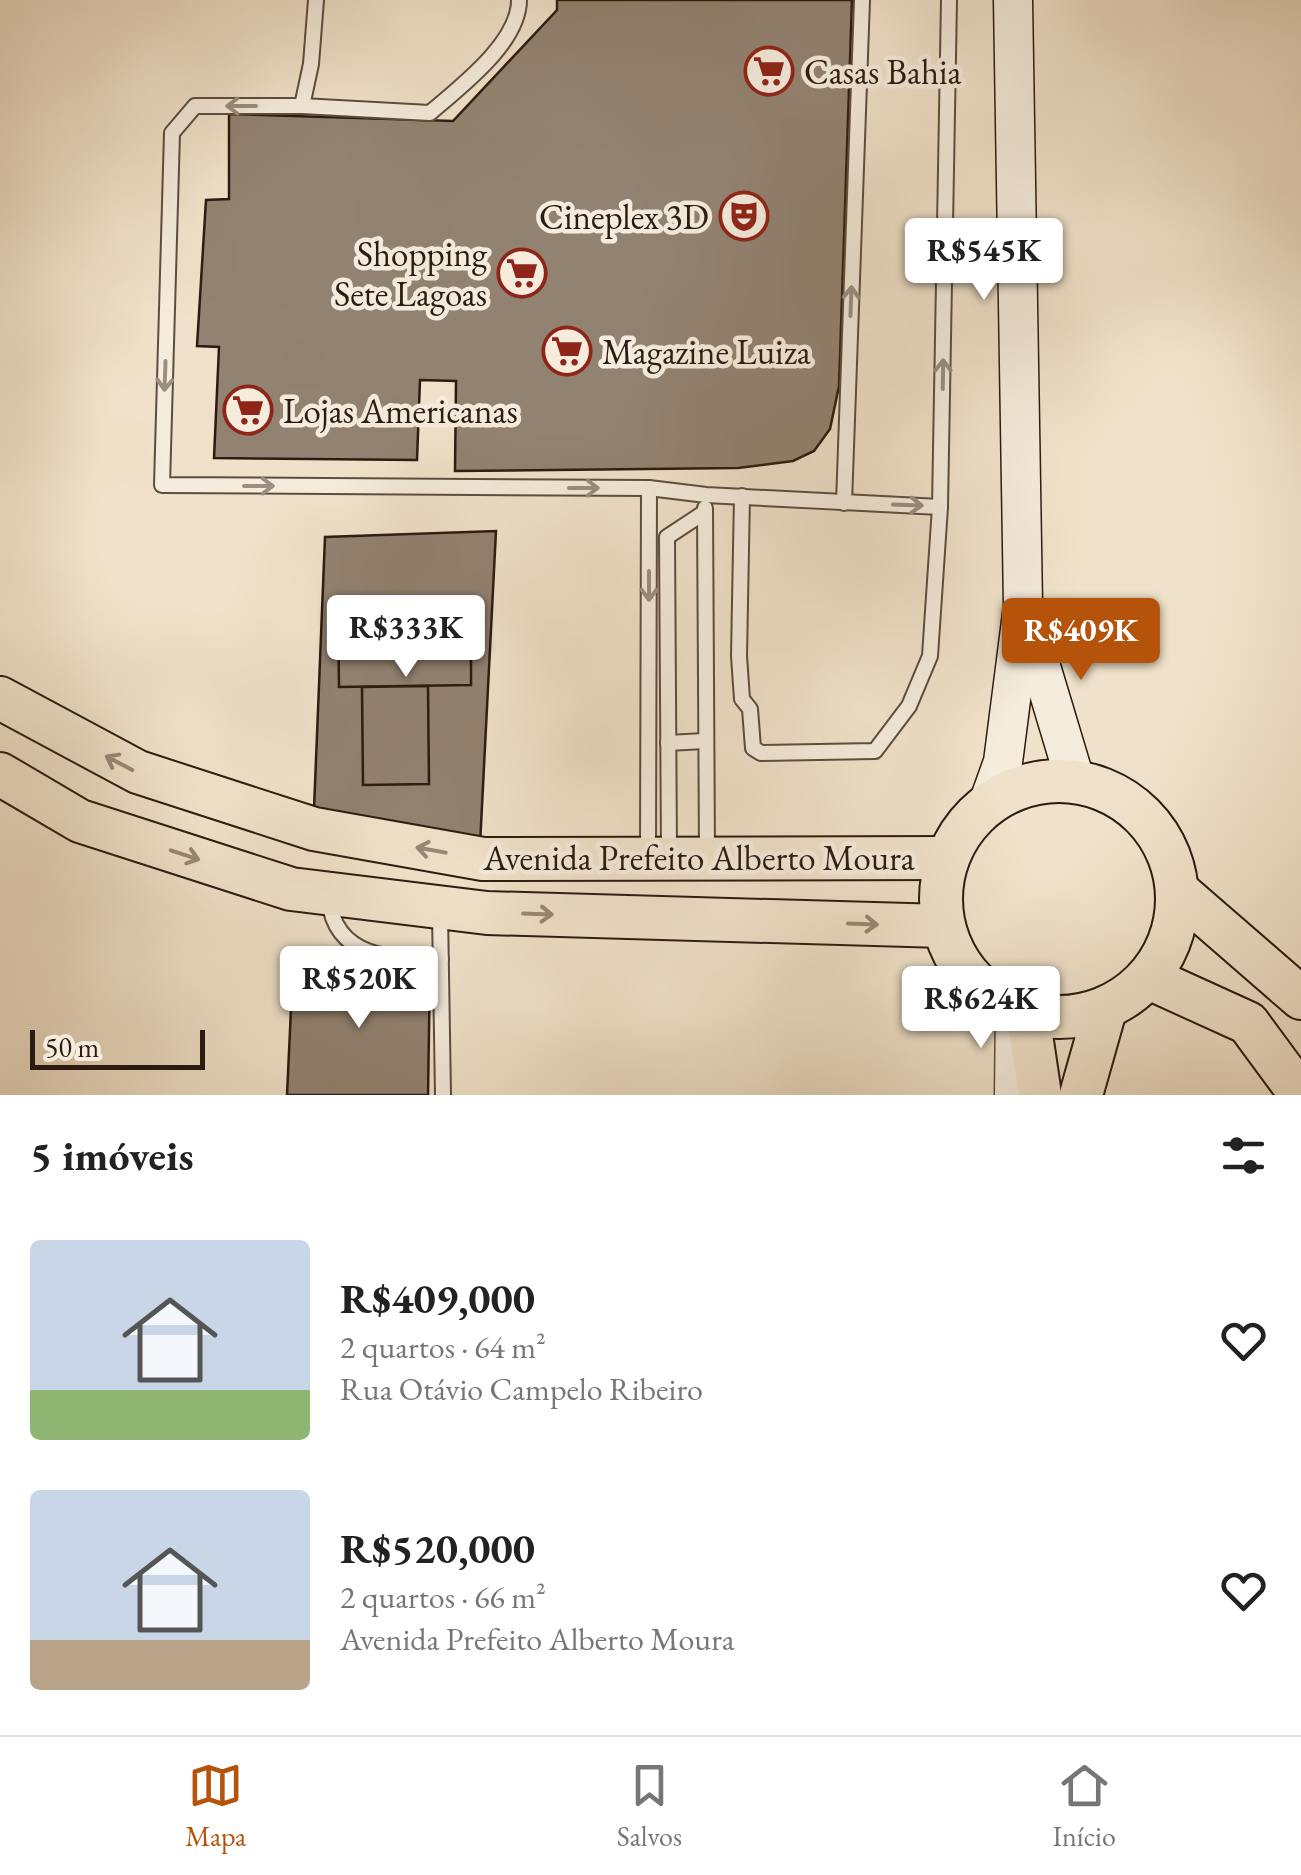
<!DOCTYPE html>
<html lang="pt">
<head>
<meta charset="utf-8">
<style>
  body { margin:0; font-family:"EB Garamond",serif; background:#f6f6f6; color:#222; height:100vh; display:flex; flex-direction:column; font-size:38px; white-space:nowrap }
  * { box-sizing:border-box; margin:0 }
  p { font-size:32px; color:#767676 }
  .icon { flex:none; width:55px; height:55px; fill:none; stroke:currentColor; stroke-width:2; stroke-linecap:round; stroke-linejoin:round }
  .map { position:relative; height:1095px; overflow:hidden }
  .details { display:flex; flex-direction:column; background:#fff; flex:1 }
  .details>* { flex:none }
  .scale { position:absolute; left:30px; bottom:25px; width:175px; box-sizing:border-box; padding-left:10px; border:5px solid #2c1b10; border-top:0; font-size:28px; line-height:35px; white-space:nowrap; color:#2c1b10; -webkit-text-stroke:8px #f5ecdd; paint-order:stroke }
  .price { position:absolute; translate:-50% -85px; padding:0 22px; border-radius:10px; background:#fff; color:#222; font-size:32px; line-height:65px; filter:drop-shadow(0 2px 5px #0008) }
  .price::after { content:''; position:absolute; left:50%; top:60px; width:30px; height:22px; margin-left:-15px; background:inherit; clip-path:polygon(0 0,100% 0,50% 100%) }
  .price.active { background:#b45309; color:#fff }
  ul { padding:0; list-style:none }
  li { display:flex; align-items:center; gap:30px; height:250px; padding:0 30px }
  li span { display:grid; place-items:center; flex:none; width:280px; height:200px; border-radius:10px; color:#555 }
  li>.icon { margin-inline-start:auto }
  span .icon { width:120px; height:120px; fill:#fffc; stroke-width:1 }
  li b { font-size:42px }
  h2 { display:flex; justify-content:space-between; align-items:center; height:120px; padding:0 30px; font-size:42px }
  .tab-bar { display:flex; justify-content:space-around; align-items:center; height:140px; border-top:2px solid #e0e0e0; background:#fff; font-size:28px; color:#767676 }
  .tab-bar a { display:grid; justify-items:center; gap:5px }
  .tab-bar .active { color:#b45309 }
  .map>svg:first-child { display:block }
</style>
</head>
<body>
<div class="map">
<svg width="1301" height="1095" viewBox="0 0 1301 1095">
  <rect width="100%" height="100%" fill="#f0e2ca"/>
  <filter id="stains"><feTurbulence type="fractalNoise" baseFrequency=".002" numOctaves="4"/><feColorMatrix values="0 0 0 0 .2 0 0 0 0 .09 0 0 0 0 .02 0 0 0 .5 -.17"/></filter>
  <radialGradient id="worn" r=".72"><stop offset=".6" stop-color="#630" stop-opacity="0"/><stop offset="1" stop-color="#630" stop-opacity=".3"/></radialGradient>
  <g fill="#928271" stroke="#2c1b10" stroke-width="2.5">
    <path d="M557,0H852L839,386L830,429L814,451L793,461L738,468L455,471L456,381L420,380L417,460L214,458L219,347L197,346L206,200L229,199V114L453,121L557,10Z"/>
    <path d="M496,531L480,845L314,809L325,537Z"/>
    <path d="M471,612V685L339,687L338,613Z"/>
    <path d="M428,686L429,784L363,785L362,687Z"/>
    <path d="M293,966L430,967L428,1095H287Z"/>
  </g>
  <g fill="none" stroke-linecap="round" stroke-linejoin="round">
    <g stroke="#5d4d3e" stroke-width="18">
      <g id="lane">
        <path d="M316,0L311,64L302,106H195L172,133L162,485L649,488L706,495L940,507"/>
        <path d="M302,106L430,113C460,87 519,43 519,0"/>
        <path d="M742,496L739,656L742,699L750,709L753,748L761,753L875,751L909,706L930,656L940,507L949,0"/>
        <path d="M844,503L862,0"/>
        <path d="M705,508L707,852"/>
        <path d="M668,743L704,741"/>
        <path d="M648,852L649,488"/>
        <path d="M669,852L667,537L705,512"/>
        <path d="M329,899C335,960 394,959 441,959"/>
        <path d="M440,913L443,1095"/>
      </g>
    </g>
    <g stroke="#5d4d3e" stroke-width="31">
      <path id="street" d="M1009,1095L1010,1008"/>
    </g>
    <g stroke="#2c1b10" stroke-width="41">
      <g id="secondary">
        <path d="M1027,620L1075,780"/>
        <path d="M988,804L1003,762L1023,606L1013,0"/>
      </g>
    </g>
    <g stroke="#2c1b10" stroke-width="46">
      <g id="primary">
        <path d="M0,698L138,772L314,829L483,859L948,858"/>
        <path d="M0,774L80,821L291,889L487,913L943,926"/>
        <circle cx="1059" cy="899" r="118"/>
        <path d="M1179,892L1301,998"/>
        <path d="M1149,978L1248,1023L1301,1095"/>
        <path d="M1028,1015L1040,1095"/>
        <path d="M1081,1095L1105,1010"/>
      </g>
    </g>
    <use href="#lane" stroke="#f5ecdd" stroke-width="14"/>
    <use href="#street" stroke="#f5ecdd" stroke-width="28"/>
    <use href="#secondary" stroke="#f5ecdd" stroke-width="38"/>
    <use href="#primary" stroke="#f0e2ca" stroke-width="42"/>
  </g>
  <defs><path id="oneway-shaft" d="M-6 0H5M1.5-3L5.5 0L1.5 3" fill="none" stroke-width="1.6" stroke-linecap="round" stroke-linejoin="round" transform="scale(2.5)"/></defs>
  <g stroke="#9b8e81">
    <use href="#oneway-shaft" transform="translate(241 106) rotate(180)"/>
    <use href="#oneway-shaft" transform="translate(851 301) rotate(-88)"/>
    <use href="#oneway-shaft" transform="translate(943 374) rotate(-89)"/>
    <use href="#oneway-shaft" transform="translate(165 376) rotate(92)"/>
    <use href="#oneway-shaft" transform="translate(259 486)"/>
    <use href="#oneway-shaft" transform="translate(584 488)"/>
    <use href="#oneway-shaft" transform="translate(908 505) rotate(2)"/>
    <use href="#oneway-shaft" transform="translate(649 586) rotate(90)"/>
  </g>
  <g stroke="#988876">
    <use href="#oneway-shaft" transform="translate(119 763) rotate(-152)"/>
    <use href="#oneway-shaft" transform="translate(431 850) rotate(-170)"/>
    <use href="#oneway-shaft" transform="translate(185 855) rotate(18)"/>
    <use href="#oneway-shaft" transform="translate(538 914) rotate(2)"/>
    <use href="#oneway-shaft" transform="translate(863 924) rotate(2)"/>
  </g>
  <defs>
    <g id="supermarket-ring" transform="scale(2.5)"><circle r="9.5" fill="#f5ecdd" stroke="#8f2418" stroke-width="1.5"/><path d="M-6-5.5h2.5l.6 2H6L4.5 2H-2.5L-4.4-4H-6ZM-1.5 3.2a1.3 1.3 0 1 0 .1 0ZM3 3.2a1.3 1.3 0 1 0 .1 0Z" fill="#8f2418"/></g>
    <g id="theatre-ring" transform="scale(2.5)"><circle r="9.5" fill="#f5ecdd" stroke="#8f2418" stroke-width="1.5"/><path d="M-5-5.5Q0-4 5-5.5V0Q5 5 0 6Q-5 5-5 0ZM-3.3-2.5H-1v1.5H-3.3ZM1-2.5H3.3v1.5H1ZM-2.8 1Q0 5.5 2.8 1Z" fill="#8f2418"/></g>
  </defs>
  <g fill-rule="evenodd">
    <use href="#supermarket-ring" x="769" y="71"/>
    <use href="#theatre-ring" x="744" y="216"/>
    <use href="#supermarket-ring" x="522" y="273"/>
    <use href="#supermarket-ring" x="567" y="351"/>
    <use href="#supermarket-ring" x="248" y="410"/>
  </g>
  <g text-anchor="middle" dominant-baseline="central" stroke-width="9" stroke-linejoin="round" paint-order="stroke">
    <g font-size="35" fill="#2c1b10" stroke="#f5ecdd" text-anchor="start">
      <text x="804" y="71">Casas Bahia</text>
      <text x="709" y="216" text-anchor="end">Cineplex 3D</text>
      <text x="487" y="253" text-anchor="end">Shopping<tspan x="487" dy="40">Sete Lagoas</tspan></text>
      <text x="602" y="351">Magazine Luiza</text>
      <text x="283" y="410">Lojas Americanas</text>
    </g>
    <g font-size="35" fill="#2c1b10" stroke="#f5ecdd">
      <text x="699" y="857">Avenida Prefeito Alberto Moura</text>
    </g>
  </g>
  <rect width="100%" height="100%" filter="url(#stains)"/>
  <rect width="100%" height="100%" fill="url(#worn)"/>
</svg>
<div class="scale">50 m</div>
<b class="price" style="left:984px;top:303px">R$545K</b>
<b class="price" style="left:406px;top:680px">R$333K</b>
<b class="price active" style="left:1081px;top:683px">R$409K</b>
<b class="price" style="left:359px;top:1031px">R$520K</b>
<b class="price" style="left:981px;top:1051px">R$624K</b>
</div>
<section class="details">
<h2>5 imóveis<svg class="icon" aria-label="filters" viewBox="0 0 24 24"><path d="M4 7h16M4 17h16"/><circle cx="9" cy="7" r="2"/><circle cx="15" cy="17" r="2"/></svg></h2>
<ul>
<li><span style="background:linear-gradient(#c9d6e8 75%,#8fb573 0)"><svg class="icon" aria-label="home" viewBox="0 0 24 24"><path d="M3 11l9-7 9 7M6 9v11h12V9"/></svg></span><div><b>R$409,000</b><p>2 quartos · 64 m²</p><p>Rua Otávio Campelo Ribeiro</p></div><svg class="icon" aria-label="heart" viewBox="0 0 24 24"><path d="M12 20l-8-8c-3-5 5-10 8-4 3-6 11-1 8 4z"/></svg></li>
<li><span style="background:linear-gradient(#c9d6e8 75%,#b9a48a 0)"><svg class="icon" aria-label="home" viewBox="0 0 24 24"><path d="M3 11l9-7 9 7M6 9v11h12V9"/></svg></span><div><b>R$520,000</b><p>2 quartos · 66 m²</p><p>Avenida Prefeito Alberto Moura</p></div><svg class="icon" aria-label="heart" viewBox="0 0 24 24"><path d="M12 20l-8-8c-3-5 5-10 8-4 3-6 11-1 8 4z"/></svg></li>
</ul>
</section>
<nav class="tab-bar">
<a class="active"><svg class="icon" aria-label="map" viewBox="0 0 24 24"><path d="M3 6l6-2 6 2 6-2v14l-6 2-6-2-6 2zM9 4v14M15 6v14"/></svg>Mapa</a>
<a><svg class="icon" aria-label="saved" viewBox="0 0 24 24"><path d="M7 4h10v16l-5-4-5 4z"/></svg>Salvos</a>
<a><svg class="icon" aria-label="home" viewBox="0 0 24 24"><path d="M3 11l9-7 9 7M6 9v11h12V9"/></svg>Início</a>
</nav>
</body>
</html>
